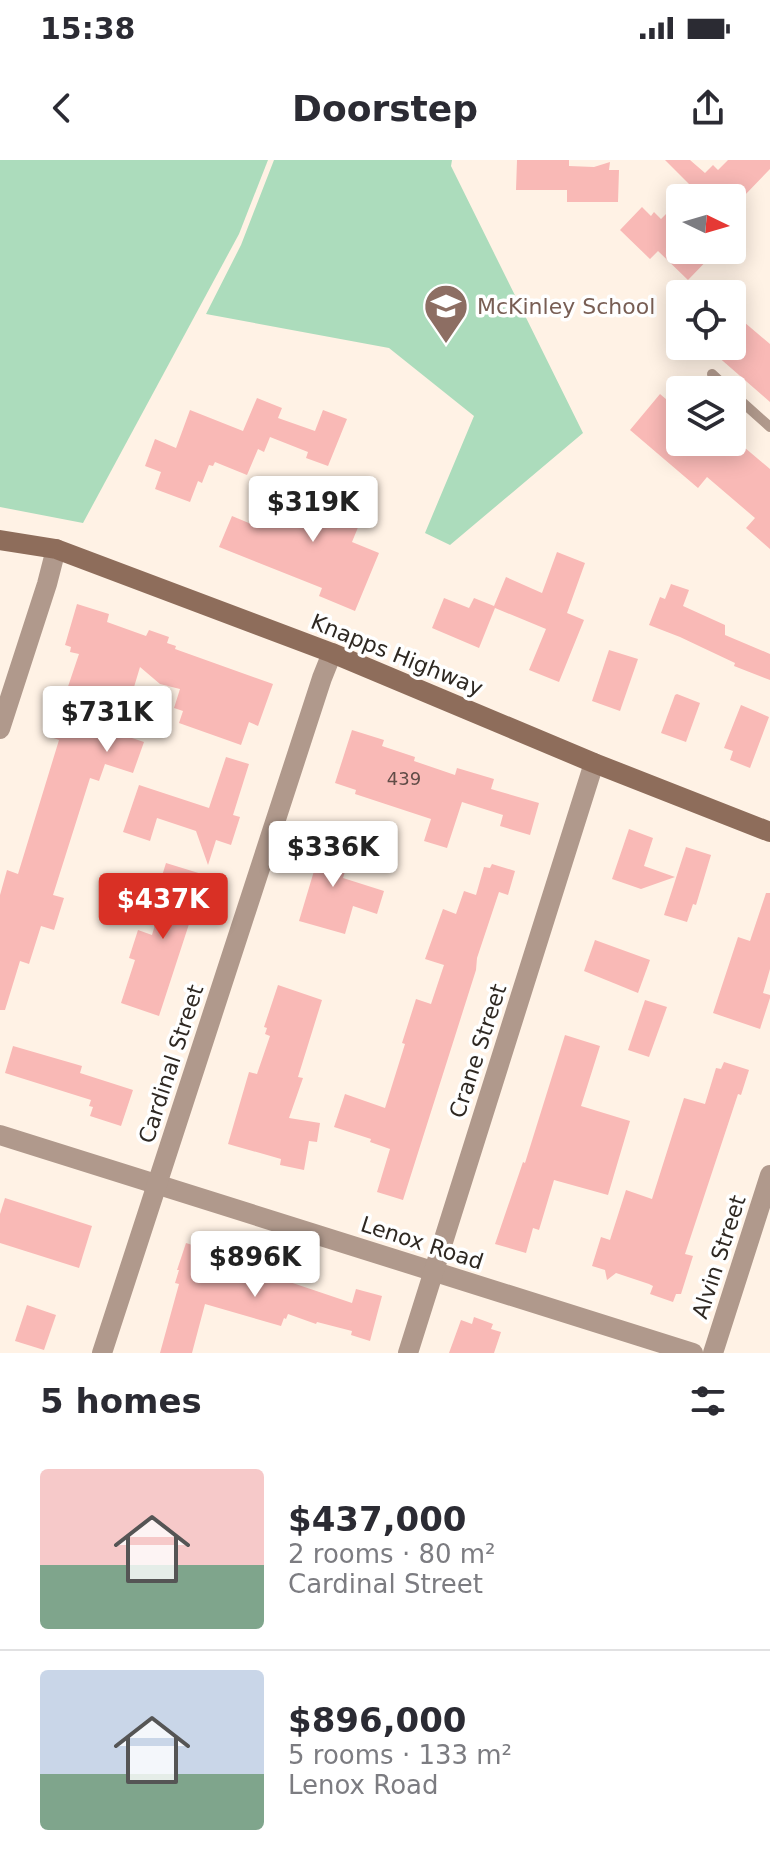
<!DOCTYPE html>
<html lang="en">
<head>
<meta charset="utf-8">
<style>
  body { margin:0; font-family:"DejaVu Sans",sans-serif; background:#f7f7f7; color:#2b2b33; height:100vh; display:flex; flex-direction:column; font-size:30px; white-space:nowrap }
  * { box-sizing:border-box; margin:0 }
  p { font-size:26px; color:#7c7c81 }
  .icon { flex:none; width:44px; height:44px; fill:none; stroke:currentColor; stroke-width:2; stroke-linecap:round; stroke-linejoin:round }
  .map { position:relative; height:1193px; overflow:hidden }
  .sheet { display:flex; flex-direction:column; background:#fff; flex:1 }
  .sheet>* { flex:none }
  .needle { width:52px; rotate:95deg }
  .tools { position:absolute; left:666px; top:24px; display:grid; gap:16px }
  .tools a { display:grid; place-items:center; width:80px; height:80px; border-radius:8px; background:#fff; box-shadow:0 4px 20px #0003; font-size:40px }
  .price { position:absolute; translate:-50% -68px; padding:0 18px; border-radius:8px; background:#fff; color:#222; font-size:26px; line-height:52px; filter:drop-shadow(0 2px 4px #0008) }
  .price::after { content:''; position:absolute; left:50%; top:48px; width:24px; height:18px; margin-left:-12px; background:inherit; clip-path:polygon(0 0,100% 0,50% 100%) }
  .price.current { background:#d93025; color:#fff }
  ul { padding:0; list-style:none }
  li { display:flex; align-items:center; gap:24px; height:200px; padding:0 40px }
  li+li { border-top:2px solid #e1e1e2 }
  li span { display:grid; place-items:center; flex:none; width:224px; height:160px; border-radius:8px; color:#555 }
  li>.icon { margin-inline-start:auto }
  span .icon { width:96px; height:96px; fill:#fffc; stroke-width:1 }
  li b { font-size:34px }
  h2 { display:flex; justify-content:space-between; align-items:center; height:96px; padding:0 40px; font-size:34px }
  .status { display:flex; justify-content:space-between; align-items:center; height:56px; padding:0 40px; background:#fff; direction:ltr }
  .status svg { height:22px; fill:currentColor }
  header { display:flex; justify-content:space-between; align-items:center; height:104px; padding:0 40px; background:#fff; font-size:36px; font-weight:600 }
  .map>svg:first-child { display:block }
</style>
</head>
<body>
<div class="status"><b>15:38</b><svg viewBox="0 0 49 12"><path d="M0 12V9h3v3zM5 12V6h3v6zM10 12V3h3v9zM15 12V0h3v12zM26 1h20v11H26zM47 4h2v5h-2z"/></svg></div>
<header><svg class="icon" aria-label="back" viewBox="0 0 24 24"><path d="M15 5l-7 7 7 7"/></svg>Doorstep<svg class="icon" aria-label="share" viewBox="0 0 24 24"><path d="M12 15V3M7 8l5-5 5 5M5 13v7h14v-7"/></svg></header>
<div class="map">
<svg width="770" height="1193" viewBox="0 0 770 1193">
  <rect width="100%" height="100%" fill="#fff2e5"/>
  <g fill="#acdcbc">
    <path d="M0,0H268L239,74L83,363L0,347Z"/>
    <path d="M274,0H452L451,6L583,273L450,385L425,373L474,256L389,188L206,154L241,85Z"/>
  </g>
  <g fill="#f9b9b6">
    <path d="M517,0H569V6L594,7L610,2L609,10H619L618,42H567V30H516Z"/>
    <path d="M665,0H690L705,13L713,5L718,10L728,0H770V9L743,37L735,28L725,38H681L692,27Z"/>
    <path d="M642,47L651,56L654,52L661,59L666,54L680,68V90H717L688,120L658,91L650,99L620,70Z"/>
    <path d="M744,162L770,184V242L716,195L724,186H732V176Z"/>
    <path d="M660,234L680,251V282H738L770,309V389L746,368L755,358L707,317L698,328L630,270Z"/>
    <path d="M257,238L282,248L278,258L315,271L323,250L347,259L328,306L306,298L308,292L270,277L264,292L258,289L247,315L215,302L213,306L209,305L202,323L198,321L190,342L155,329L161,312L145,306L155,279L176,288L190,250L243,271Z"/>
    <path d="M319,316L370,338L352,382L379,393L355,451L319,436L322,428L219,387L232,356L261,368L266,355L298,368Z"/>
    <path d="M557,392L585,403L567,453L584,460L559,522L529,510L546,469L495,448L479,488L432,468L444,438L469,448L474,438L494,446L506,417L542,433Z"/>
    <path d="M671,424L689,430L683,446L725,465V475L770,494V520L734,506L735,503L680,477L649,465L660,437L665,439Z"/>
    <path d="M77,444L109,454L107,462L146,476L149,470L169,477L167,483L176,486L175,489L273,524L258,566L249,562L241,585L179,563L183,551L174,548L180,529L160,524L140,507L120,574L144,582L133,613L105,604L99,621L90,618L53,735L64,738L54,770L41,766L29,804L20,801L5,850H0V735L7,710L18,714L59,580L51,577L79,494L70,492L71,487L65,485Z"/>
    <path d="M609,490L638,499L620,551L592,541Z"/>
    <path d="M677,534L700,543L686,582L661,573L675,535Z"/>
    <path d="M741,545L769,557L750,608L730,600L733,591L724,588Z"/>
    <path d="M352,570L384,580L382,586L415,597L414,601L455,615L457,608L494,619L491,629L539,643L530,675L500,666L503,655L462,642L447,688L424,681L431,659L355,634L356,630L335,623Z"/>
    <path d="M226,597L249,604L233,655L240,657L231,685L216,680L208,705L196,671L157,658L150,681L123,672L139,625L209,648Z"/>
    <path d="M629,669L653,678L644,706L675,717L641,729L612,719Z"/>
    <path d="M305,678L351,693L343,718L384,731L377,754L353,746L345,774L299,761L314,711L296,705Z"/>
    <path d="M686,687L711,695L696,745L693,744L687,762L664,755Z"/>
    <path d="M166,703L205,715L159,856L121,843L135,800L129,798L138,770L152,775L163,737L156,735Z"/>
    <path d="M492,704L515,711L508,735L499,732L477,798L476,810L403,1040L377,1032L390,989L370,982L371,979L334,967L345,934L385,948L405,884L402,883L416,839L431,844L444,805L425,799L443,749L456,754L464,731L476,735L484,707L490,708Z"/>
    <path d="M766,733H770V809L763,833L770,835V838L760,869L713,853L738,777L750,781Z"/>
    <path d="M595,780L650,800L638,833L584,811Z"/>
    <path d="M278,825L322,840L298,917L303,918L289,958L320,963L317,982L309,981L304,1010L280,1005L281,999L228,984L249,912L257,914L270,876L265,874L267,868L264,867Z"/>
    <path d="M645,840L667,847L649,897L628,890Z"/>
    <path d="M565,875L600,886L581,946L630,961L608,1035L554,1020L539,1070L533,1068L526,1093L495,1084L523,1002L525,1003Z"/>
    <path d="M13,886L82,906L80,913L133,930L121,966L90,956L93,947L89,946L91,940L5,913Z"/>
    <path d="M724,902L749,910L741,935L738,934L685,1094L693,1096L681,1134H676L673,1142L650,1134L653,1126L649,1124L616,1113L607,1120L605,1110L592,1106L601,1077L610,1080L626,1030L652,1039L684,938L705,944L716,908L721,909Z"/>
    <path d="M5,1038L92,1066L79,1108L0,1083V1054Z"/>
    <path d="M186,1083L255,1105L254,1110L352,1143L356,1129L382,1136L370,1181L351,1175L352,1171L317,1162L316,1164L288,1154L286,1159L284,1158L281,1166L205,1144L192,1193H160L179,1124L175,1123L179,1110H177Z"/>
    <path d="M27,1145L56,1155L44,1190L15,1181Z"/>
    <path d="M474,1157L493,1164L491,1169L501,1172L494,1193H449L461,1160L472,1164Z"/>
  </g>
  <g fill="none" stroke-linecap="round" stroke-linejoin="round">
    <g stroke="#b0998c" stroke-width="10">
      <path d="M712,214L729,230"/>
      <path d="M732,233L770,267"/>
    </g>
    <g stroke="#b0998c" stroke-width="20">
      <path d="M0,569L47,424L56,389"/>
      <path d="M0,975L693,1193"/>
      <path d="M102,1193L322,518L332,493"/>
      <path d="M408,1193L594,603"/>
      <path d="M713,1193L770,1015"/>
    </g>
    <path stroke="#8e6d5b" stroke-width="20" d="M0,380L56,389L332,493L594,603L770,672"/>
  </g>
  <defs>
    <g id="school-pin" transform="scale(2.3)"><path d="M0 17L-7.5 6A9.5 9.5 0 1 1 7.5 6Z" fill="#8d6e63" stroke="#fff"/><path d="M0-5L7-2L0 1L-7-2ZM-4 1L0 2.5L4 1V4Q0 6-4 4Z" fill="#fff"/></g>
  </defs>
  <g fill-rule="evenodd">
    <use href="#school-pin" x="446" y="146"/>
  </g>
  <g text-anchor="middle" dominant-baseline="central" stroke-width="7" stroke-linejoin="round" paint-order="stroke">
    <g font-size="18" fill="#614c47">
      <text x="404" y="618">439</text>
    </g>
    <g font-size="22" fill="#785e54" stroke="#fff" text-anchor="start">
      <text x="477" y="146">McKinley School</text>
    </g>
    <g font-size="22" fill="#2e2822" stroke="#fff">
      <text transform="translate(397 495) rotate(22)">Knapps Highway</text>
      <text transform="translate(478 891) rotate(-72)">Crane Street</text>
      <text transform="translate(171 904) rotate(-72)">Cardinal Street</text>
      <text transform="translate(422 1083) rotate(18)">Lenox Road</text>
      <text transform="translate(719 1097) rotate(-72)">Alvin Street</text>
    </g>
  </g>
</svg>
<div class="tools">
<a><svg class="needle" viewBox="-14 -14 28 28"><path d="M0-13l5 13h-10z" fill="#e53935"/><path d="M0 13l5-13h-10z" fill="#7c7c81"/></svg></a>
<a><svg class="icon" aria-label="locate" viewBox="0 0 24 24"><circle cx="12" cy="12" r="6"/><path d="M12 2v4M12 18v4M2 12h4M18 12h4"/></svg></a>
<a><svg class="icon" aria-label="layers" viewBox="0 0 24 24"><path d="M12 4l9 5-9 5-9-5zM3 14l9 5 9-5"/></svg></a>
</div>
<b class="price" style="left:313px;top:384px">$319K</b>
<b class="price" style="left:107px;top:594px">$731K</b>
<b class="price" style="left:333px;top:729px">$336K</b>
<b class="price current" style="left:163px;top:781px">$437K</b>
<b class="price" style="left:255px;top:1139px">$896K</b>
</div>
<section class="sheet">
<h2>5 homes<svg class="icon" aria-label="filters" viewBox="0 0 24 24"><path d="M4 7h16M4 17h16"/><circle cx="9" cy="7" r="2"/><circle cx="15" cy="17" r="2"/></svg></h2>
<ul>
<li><span style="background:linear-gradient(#f6c9c9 60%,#7fa58c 0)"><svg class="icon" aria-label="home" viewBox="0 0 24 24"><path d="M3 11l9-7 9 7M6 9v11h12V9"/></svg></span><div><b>$437,000</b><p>2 rooms · 80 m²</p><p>Cardinal Street</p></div></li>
<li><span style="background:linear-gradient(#c9d6e8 65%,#7fa58c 0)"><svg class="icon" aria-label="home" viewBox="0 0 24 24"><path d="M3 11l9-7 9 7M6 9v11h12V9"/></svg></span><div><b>$896,000</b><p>5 rooms · 133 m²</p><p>Lenox Road</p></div></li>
</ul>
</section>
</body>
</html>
